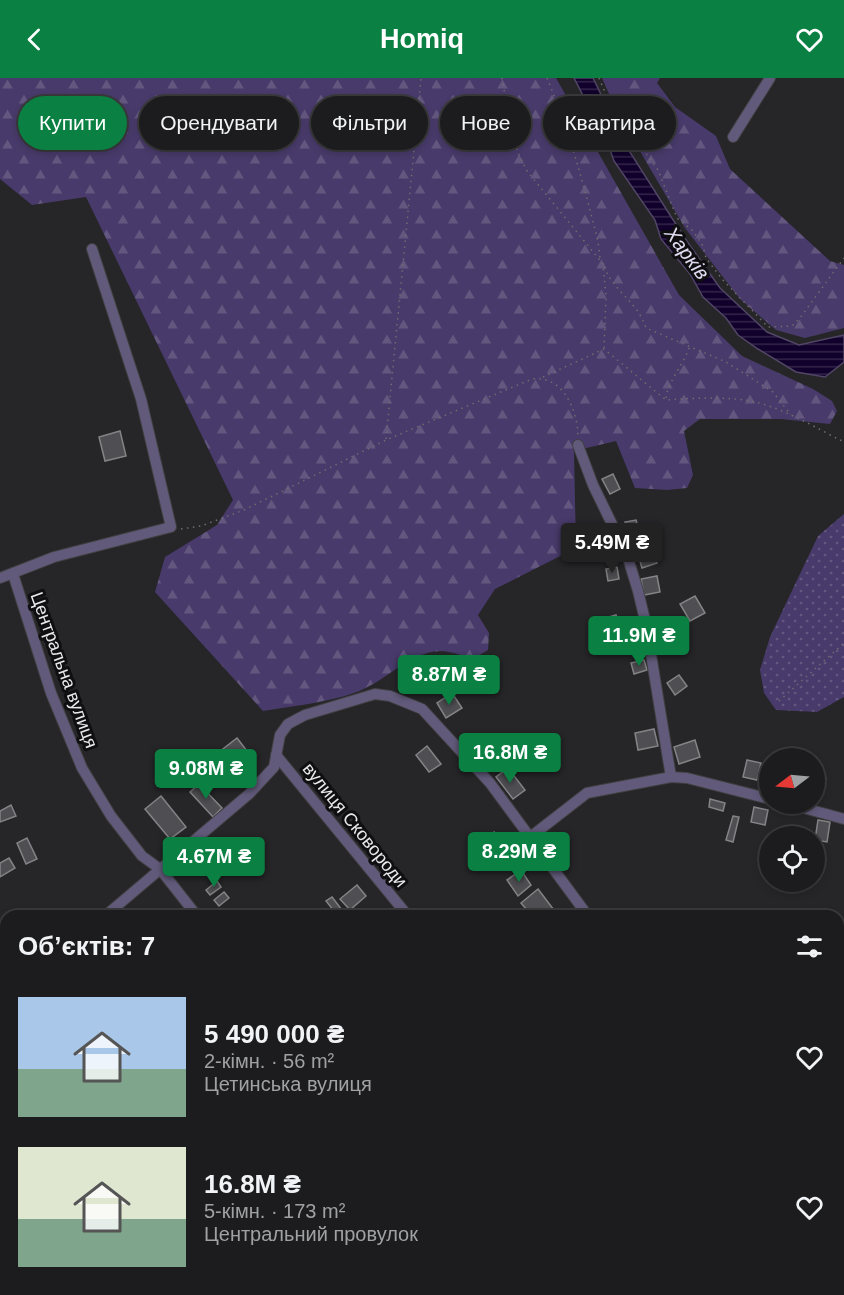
<!DOCTYPE html>
<html lang="uk">
<head>
<meta charset="utf-8">
<style>
  body { margin:0; font-family:Helvetica,sans-serif; background:#252527; color:#f1f3f6; height:100vh; display:flex; flex-direction:column; font-size:22px; white-space:nowrap }
  * { box-sizing:border-box; margin:0 }
  p { font-size:20px; color:#a0a1a4 }
  .icon { flex:none; width:33px; height:33px; fill:none; stroke:currentColor; stroke-width:2; stroke-linecap:round; stroke-linejoin:round }
  .map { position:relative; flex:1; overflow:hidden }
  .drawer { position:absolute; left:0px; top:832px; width:844px; height:386px; display:flex; flex-direction:column; background:#1c1c1e; border-radius:18px 18px 0 0; box-shadow:0 3px 9px #0003,0 0 0 2px #3a3a3c }
  .drawer>* { flex:none }
  .banner { position:absolute; left:18px; top:18px; width:808px; height:54px; display:flex; gap:12px }
  .needle { width:39px; rotate:254deg }
  .tools { position:absolute; left:759px; top:670px; display:grid; gap:12px }
  .tools a { display:grid; place-items:center; width:66px; height:66px; border-radius:50%; background:#1c1c1e; box-shadow:0 3px 9px #0003,0 0 0 2px #3a3a3c; font-size:30px }
  .price { position:absolute; translate:-50% -51px; padding:0 14px; border-radius:6px; background:#0b8043; color:#fff; font-size:20px; line-height:39px; filter:drop-shadow(0 2px 3px #0008) }
  .price::after { content:''; position:absolute; left:50%; top:36px; width:18px; height:14px; margin-left:-9px; background:inherit; clip-path:polygon(0 0,100% 0,50% 100%) }
  .price.current { background:#222; color:#fff }
  ul { padding:0; list-style:none }
  li { display:flex; align-items:center; gap:18px; height:150px; padding:0 18px }
  li span { display:grid; place-items:center; flex:none; width:168px; height:120px; border-radius:0px; color:#555 }
  li>.icon { margin-inline-start:auto }
  span .icon { width:72px; height:72px; fill:#fffc; stroke-width:1 }
  li b { font-size:26px }
  h2 { display:flex; justify-content:space-between; align-items:center; height:72px; padding:0 18px; font-size:26px }
  .tag { padding:0 21px; border-radius:27px; background:#1c1c1e; box-shadow:0 3px 9px #0003,0 0 0 2px #3a3a3c; font-size:21px; line-height:54px }
  .tag.current { background:#0b8043; color:#fff }
  header { display:flex; justify-content:space-between; align-items:center; height:78px; padding:0 18px; background:#0b8043; color:#fff; font-size:27px; font-weight:600 }
  .map>svg:first-child { display:block }
</style>
</head>
<body>
<header><svg class="icon" aria-label="back" viewBox="0 0 24 24"><path d="M15 5l-7 7 7 7"/></svg>Homiq<svg class="icon" aria-label="heart" viewBox="0 0 24 24"><path d="M12 20l-8-8c-3-5 5-10 8-4 3-6 11-1 8 4z"/></svg></header>
<div class="map">
<svg width="844" height="1217" viewBox="0 0 844 1217">
  <defs>
    <pattern id="grass-dots" width="8" height="8" patternUnits="userSpaceOnUse" patternTransform="scale(1.5)"><rect width="8" height="8" fill="#483a6a"/><path d="M2 2h.1M6 6h.1" fill="none" stroke="#63577f" stroke-width="1.8" stroke-linecap="round"/></pattern>
    <pattern id="forest-firs" width="22" height="20" patternUnits="userSpaceOnUse" patternTransform="scale(1.5)"><rect width="22" height="20" fill="#483a6a"/><path d="M5 1l3.5 6h-7zM16 11l3.5 6h-7z" fill="#63577f"/></pattern>
    <pattern id="water-rules" width="6" height="5" patternUnits="userSpaceOnUse" patternTransform="scale(1.5)"><rect width="6" height="5" fill="#10002b"/><path d="M0 2.5h6" fill="none" stroke="#33254a"/></pattern>
  </defs>
  <rect width="100%" height="100%" fill="#262528"/>
  <path fill="url(#grass-dots)" d="M844,436V619L817,634L776,632L764,615L760,592L770,559L818,458Z"/>
  <g fill="url(#forest-firs)">
    <path d="M0,0H556L679,217L742,278L813,311L832,323L837,333L830,346L781,341H700L684,353L693,397L687,410L667,412L635,410L616,363L574,373L576,470L495,511L478,537L489,555L488,572L471,582C420,554 396,601 354,615C325,625 292,628 263,633L155,514L165,479L217,447L233,422L86,119L32,127L0,101Z"/>
    <path d="M602,0H660L657,5L675,29L716,58L730,91L830,183L844,187V250L805,260L776,252L740,221L685,150L617,34Z"/>
  </g>
  <path fill="url(#water-rules)" stroke="#514665" stroke-width="1.5" d="M574,0H593L626,68L684,159L720,210L767,254L799,267L844,257V284L825,299L796,294L758,271L738,257L726,240L703,219L690,196L661,161L655,142L614,83L608,66Z"/>
  <g fill="#4f4e52" stroke="#848487" stroke-width="1.5">
    <path d="M120,353L126,378L105,383L99,359Z"/>
    <path d="M613,396L620,411L610,416L602,401Z"/>
    <path d="M636,442L640,456L629,459L625,444Z"/>
    <path d="M653,472L657,485L642,490L638,477Z"/>
    <path d="M617,489L619,501L608,503L606,491Z"/>
    <path d="M657,498L660,514L644,517L641,501Z"/>
    <path d="M695,518L705,535L690,543L680,526Z"/>
    <path d="M616,537L619,546L605,550L602,541Z"/>
    <path d="M679,556L682,574L668,576L664,559Z"/>
    <path d="M644,582L647,592L634,596L631,585Z"/>
    <path d="M679,597L687,608L675,617L667,605Z"/>
    <path d="M452,615L462,630L446,640L437,625Z"/>
    <path d="M654,651L658,668L638,672L635,655Z"/>
    <path d="M499,657L510,674L495,685L483,667Z"/>
    <path d="M237,660L254,682L239,693L223,671Z"/>
    <path d="M695,662L700,679L679,686L674,669Z"/>
    <path d="M427,668L441,686L429,694L416,677Z"/>
    <path d="M747,682L761,685L757,702L743,699Z"/>
    <path d="M508,690L525,712L513,721L496,699Z"/>
    <path d="M814,696L826,700L822,712L814,709Z"/>
    <path d="M199,706L222,730L213,739L190,714Z"/>
    <path d="M161,718L186,749L170,761L145,731Z"/>
    <path d="M710,721L725,725L723,733L709,729Z"/>
    <path d="M11,727L16,738L0,744V733Z"/>
    <path d="M754,729L768,732L765,747L751,744Z"/>
    <path d="M733,738L739,739L733,764L726,762Z"/>
    <path d="M818,742L830,744L827,764L815,762Z"/>
    <path d="M494,754L506,771L492,781L480,765Z"/>
    <path d="M27,760L37,781L26,786L17,765Z"/>
    <path d="M9,780L15,790L0,799V785Z"/>
    <path d="M521,792L531,807L518,818L507,802Z"/>
    <path d="M217,803L221,809L210,817L206,812Z"/>
    <path d="M357,807L366,818L350,832L340,821Z"/>
    <path d="M538,811L554,832L546,838H532L521,825Z"/>
    <path d="M224,814L229,820L219,828L214,822Z"/>
    <path d="M332,819L345,836L341,838H338L326,823Z"/>
  </g>
  <g fill="none" stroke-linecap="round" stroke-linejoin="round">
    <g stroke="#414143" stroke-width="12">
      <g id="minor">
        <path d="M733,59L770,0"/>
        <path d="M578,367L593,407L627,477L638,513L646,546L671,699"/>
        <path d="M13,496L51,615L82,690L111,738L142,778L160,791L197,838"/>
        <path d="M0,500L54,479L171,449L141,321L92,171"/>
        <path d="M276,677L408,838"/>
        <path d="M789,726L844,741"/>
        <path d="M529,760L587,715L671,699L687,700L770,721"/>
        <path d="M105,838L249,716L274,689L280,657L288,646L305,637L375,616L390,618L422,631L490,705L588,838"/>
        <path d="M0,868L6,876"/>
        <path d="M0,928L6,923"/>
        <path d="M838,1032L844,1036"/>
        <path d="M0,1111L6,1118"/>
        <path d="M280,1212L284,1217"/>
        <path d="M443,1212V1217"/>
        <path d="M701,1212L702,1217"/>
        <path d="M812,1212L820,1217"/>
        <path d="M72,1217L81,1212"/>
      </g>
    </g>
    <g stroke="#6e6d70" stroke-width="1.5" stroke-dasharray="1.5 4.5" stroke-linecap="butt">
      <path d="M502,0L509,41L518,75L527,93L603,186L606,219L604,270"/>
      <path d="M547,0C566,46 580,92 592,140C596,155 599,165 600,181"/>
      <path d="M599,0L609,24L658,92L677,140L693,153L703,168L706,180L722,201L768,249L792,248L800,240L844,180"/>
      <path d="M604,189C616,216 637,223 646,250L726,284L773,314L791,337"/>
      <path d="M543,299L604,271L666,322C692,320 719,319 745,322C779,327 814,349 844,364"/>
      <path d="M666,320C668,303 684,286 690,268"/>
      <path d="M386,361L421,0"/>
      <path d="M181,451L201,448L244,432L386,362L532,301C562,297 577,330 578,357"/>
      <path d="M779,623L844,565"/>
      <path d="M630,1217L654,1212"/>
    </g>
    <use href="#minor" stroke="#625a7a" stroke-width="10"/>
  </g>
  <g text-anchor="middle" dominant-baseline="central" stroke-width="6" stroke-linejoin="round" paint-order="stroke">
    <g font-size="18" fill="#eaeaec" stroke="#0f0e10">
      <text transform="translate(64 592) rotate(70)">Центральна вулиця</text>
      <text transform="translate(355 747) rotate(51)">вулиця Сковороди</text>
    </g>
    <g font-size="20" font-style="italic" fill="#e1dcf1" stroke="#0f0e10">
      <text transform="translate(687 175) rotate(53)">Харків</text>
    </g>
  </g>
</svg>
<div class="tools">
<a><svg class="needle" viewBox="-14 -14 28 28"><path d="M0-13l5 13h-10z" fill="#e53935"/><path d="M0 13l5-13h-10z" fill="#a0a1a4"/></svg></a>
<a><svg class="icon" aria-label="locate" viewBox="0 0 24 24"><circle cx="12" cy="12" r="6"/><path d="M12 2v4M12 18v4M2 12h4M18 12h4"/></svg></a>
</div>
<b class="price current" style="left:612px;top:496px">5.49M ₴</b>
<b class="price" style="left:639px;top:589px">11.9M ₴</b>
<b class="price" style="left:449px;top:628px">8.87M ₴</b>
<b class="price" style="left:510px;top:706px">16.8M ₴</b>
<b class="price" style="left:206px;top:722px">9.08M ₴</b>
<b class="price" style="left:519px;top:805px">8.29M ₴</b>
<b class="price" style="left:214px;top:810px">4.67M ₴</b>
<div class="banner">
<a class="tag current">Купити</a>
<a class="tag">Орендувати</a>
<a class="tag">Фільтри</a>
<a class="tag">Нове</a>
<a class="tag">Квартира</a>
</div>
<section class="drawer">
<h2>Об’єктів: 7<svg class="icon" aria-label="filters" viewBox="0 0 24 24"><path d="M4 7h16M4 17h16"/><circle cx="9" cy="7" r="2"/><circle cx="15" cy="17" r="2"/></svg></h2>
<ul>
<li><span style="background:linear-gradient(#a9c7e8 60%,#7fa58c 0)"><svg class="icon" aria-label="home" viewBox="0 0 24 24"><path d="M3 11l9-7 9 7M6 9v11h12V9"/></svg></span><div><b>5 490 000 ₴</b><p>2-кімн. · 56 m²</p><p>Цетинська вулиця</p></div><svg class="icon" aria-label="heart" viewBox="0 0 24 24"><path d="M12 20l-8-8c-3-5 5-10 8-4 3-6 11-1 8 4z"/></svg></li>
<li><span style="background:linear-gradient(#dfe7d0 60%,#7fa58c 0)"><svg class="icon" aria-label="home" viewBox="0 0 24 24"><path d="M3 11l9-7 9 7M6 9v11h12V9"/></svg></span><div><b>16.8M ₴</b><p>5-кімн. · 173 m²</p><p>Центральний провулок</p></div><svg class="icon" aria-label="heart" viewBox="0 0 24 24"><path d="M12 20l-8-8c-3-5 5-10 8-4 3-6 11-1 8 4z"/></svg></li>
</ul>
</section>
</div>
</body>
</html>
